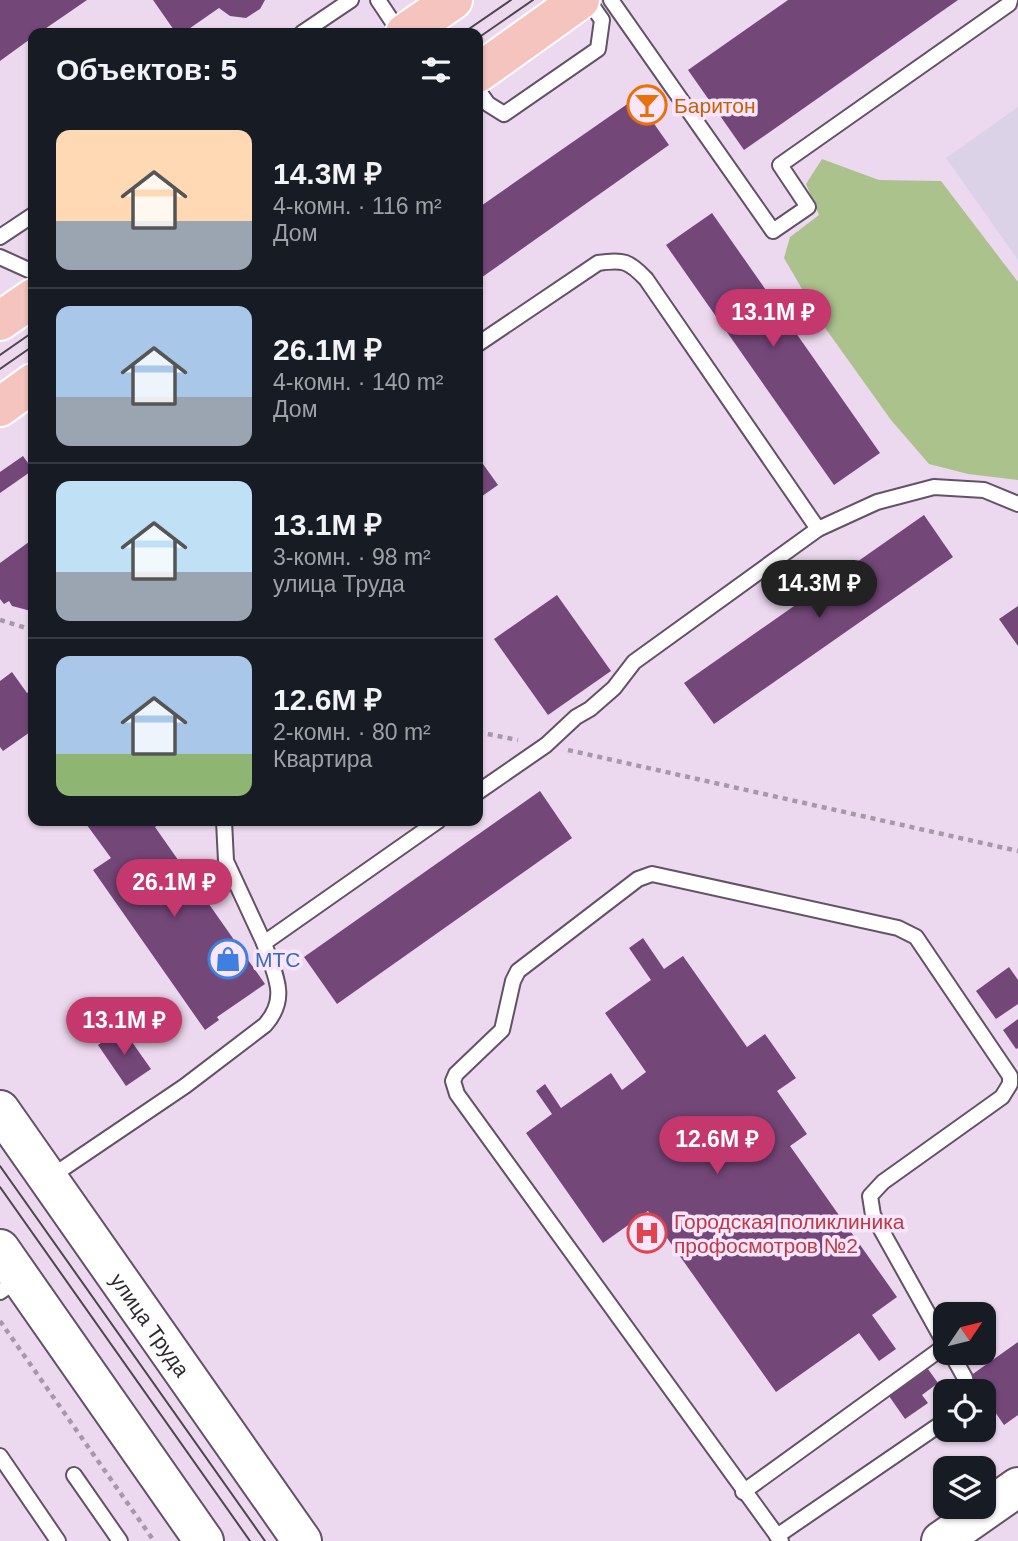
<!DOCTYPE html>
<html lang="ru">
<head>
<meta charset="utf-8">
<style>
  body { margin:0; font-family:Arial,sans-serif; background:#242831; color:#f1f3f6; height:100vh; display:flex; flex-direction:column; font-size:26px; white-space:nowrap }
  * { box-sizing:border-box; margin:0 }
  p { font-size:23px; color:#9ea1a6 }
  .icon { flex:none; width:38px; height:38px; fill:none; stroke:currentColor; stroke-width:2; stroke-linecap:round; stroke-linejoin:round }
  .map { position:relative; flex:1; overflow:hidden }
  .sheet { position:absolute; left:28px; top:28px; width:455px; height:798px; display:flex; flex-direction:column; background:#171b24; border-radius:14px; box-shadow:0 2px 5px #0004 }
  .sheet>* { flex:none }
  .needle { width:46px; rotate:55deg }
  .fabs { position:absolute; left:933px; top:1302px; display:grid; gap:14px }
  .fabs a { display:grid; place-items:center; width:63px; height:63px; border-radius:14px; background:#171b24; box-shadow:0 2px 5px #0004; font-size:35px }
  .price { position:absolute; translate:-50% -60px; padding:0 16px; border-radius:24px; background:#c4386e; color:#fff; font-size:23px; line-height:46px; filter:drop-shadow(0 2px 4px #0008) }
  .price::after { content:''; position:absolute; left:50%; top:42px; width:21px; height:16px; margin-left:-10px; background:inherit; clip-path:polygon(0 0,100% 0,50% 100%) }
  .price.on { background:#222; color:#fff }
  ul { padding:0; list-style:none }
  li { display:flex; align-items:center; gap:21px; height:175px; padding:0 28px }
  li+li { border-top:2px solid #363941 }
  li span { display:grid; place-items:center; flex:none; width:196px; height:140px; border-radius:14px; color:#555 }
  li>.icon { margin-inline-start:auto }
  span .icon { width:84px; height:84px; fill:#fffc; stroke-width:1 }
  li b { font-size:30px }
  h2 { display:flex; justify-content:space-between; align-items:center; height:84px; padding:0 28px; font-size:30px }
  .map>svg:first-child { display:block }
</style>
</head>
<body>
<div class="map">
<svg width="1018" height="1541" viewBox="0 0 1018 1541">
  <rect width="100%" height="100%" fill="#edd9ef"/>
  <path fill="#dbd2e7" d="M1018,107V260L946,158Z"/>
  <path fill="#abc28c" d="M822,159L879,180L941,181L1018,282V480L968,474L929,464L891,420L823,325L784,258L790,237L819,215L806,184Z"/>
  <g fill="#744779">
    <path d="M0,0H87L39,33H33V37L0,61Z"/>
    <path d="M153,0H265L260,9L246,18L230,16L219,8L183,33H176Z"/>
    <path d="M788,0H958L744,150L688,70Z"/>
    <path d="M636,98L669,145L478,280V208Z"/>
    <path d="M712,213L880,453L834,485L666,245Z"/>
    <path d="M23,456L33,470L0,493V472Z"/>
    <path d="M478,457L498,485L478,499Z"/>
    <path d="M924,515L953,557L714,724L684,683Z"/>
    <path d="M33,539V609L31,611L12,606L9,601L4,604L0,599V563Z"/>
    <path d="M557,595L611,671L548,715L494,639Z"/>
    <path d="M1018,606V646L999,619Z"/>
    <path d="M12,672L27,693L33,689V730L3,751L0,747V681Z"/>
    <path d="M540,791L572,838L337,1004L304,957Z"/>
    <path d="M84,821H163L155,827L265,984L217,1017L219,1020L205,1030L93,870L111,858Z"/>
    <path d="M643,938L664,969L683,956L747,1047L765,1034L796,1078L777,1091L807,1134L790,1146L897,1297L872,1315L896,1349L879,1361L859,1333L776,1392L648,1211L603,1243L526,1133L552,1114L536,1091L545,1084L561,1108L611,1073L622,1090L646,1072L605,1013L651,980L629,948Z"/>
    <path d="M1009,967L1018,980V1004L996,1019L976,991Z"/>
    <path d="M1018,1019V1048L1016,1049L1003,1030Z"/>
    <path d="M122,1028L151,1069L126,1086L98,1045Z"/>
    <path d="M1018,1342V1415L1004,1425L984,1396V1391H980L970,1376Z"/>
    <path d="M928,1369L938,1383L922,1395L928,1403L905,1419L889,1396Z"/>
  </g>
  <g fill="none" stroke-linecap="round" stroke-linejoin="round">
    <g stroke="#635265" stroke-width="18">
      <g id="lane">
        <path d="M378,0L400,33"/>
        <path d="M611,0L773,231L808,207L780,165L1009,4L1010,0"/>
        <path d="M302,33L351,0"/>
        <path d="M478,90L488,104L504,114L598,49L602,20L588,0"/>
        <path d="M0,237L33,215"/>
        <path d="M0,257L33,272"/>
        <path d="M478,344L598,263C623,259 629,261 646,279L818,529"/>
        <path d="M478,792L546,745L576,717L590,709L614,688L634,662L818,529L877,502L934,487L984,490L1018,504"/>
        <path d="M224,821L226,861L264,943"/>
        <path d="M49,1178L185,1086L265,1025C290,997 274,974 264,943L438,821"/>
        <path d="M0,1292L19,1279"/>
        <path d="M951,1353L965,1378L967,1391"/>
        <path d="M0,1456L58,1541"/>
        <path d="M74,1475L120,1541"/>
        <path d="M743,1492L945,1346"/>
        <path d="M777,1536L945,1421"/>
        <path d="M781,1541L457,1094L453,1081L456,1074L502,1030L513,981L518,971L638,879L652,874L898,928L916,937L1010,1076V1084L1002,1097L883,1182L870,1196L873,1215L945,1344"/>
      </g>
    </g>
    <g stroke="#635265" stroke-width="42">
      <g id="secondary">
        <path id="s1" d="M0,1110L302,1541"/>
        <path d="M0,1249L204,1541"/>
        <path d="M941,1541L1018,1487"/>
      </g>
    </g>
    <g stroke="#fff" stroke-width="42">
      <g id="primary">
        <path d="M405,33L453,0"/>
        <path d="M478,73L580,0"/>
        <path d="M0,321L33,298"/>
        <path d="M0,407L33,383"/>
      </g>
    </g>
    <g stroke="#a798a9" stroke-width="4.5" stroke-dasharray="5 5" stroke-linecap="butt">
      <path d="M0,620L33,630"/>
      <path d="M478,732L518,740"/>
      <path d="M568,750L1018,851"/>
      <path d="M0,1321L154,1541"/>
    </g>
    <use href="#lane" stroke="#fff" stroke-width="14"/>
    <use href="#secondary" stroke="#fff" stroke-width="38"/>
    <use href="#primary" stroke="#f5c4bf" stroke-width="38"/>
    <g stroke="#4e454f" stroke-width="2">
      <path d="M463,33L511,0"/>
      <path d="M478,38L533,0"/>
      <path d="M0,355L33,332"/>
      <path d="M0,369L33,346"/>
      <path d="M0,1166L265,1541"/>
      <path d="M0,1187L250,1541"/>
    </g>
  </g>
  <defs>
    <g id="bar-ring" transform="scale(2.0125)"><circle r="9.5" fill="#fae6fc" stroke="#e8710a" stroke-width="1.5"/><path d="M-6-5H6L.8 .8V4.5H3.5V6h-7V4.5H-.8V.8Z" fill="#e8710a"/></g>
    <g id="shop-ring" transform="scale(2.0125)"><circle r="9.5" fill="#fae6fc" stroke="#3f7fe0" stroke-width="1.5"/><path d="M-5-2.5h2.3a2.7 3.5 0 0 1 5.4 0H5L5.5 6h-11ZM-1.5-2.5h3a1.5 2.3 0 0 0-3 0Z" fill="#3f7fe0"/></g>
    <g id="hospital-ring" transform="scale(2.0125)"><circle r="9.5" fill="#fae6fc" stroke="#e0444e" stroke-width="1.5"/><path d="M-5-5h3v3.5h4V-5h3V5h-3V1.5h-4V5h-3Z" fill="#e0444e"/></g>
  </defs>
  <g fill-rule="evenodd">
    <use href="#bar-ring" x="647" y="105"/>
    <use href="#shop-ring" x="228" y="959"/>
    <use href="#hospital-ring" x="647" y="1233"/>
  </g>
  <g text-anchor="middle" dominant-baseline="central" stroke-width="7" stroke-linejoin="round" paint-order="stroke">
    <g font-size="21" fill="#c56008" stroke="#fae6fc" text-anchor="start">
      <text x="674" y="105">Баритон</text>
    </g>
    <g font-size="21" fill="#366cbe" stroke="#fae6fc" text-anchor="start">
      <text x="255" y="959">МТС</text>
    </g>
    <g font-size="21" fill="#be3a42" stroke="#fae6fc" text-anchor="start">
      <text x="674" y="1221">Городская поликлиника<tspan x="674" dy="24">профосмотров №2</tspan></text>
    </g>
    <g font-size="21" fill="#2d262e" stroke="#fae6fc">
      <text stroke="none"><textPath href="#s1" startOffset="262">улица Труда</textPath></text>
    </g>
  </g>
</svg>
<div class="fabs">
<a><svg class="needle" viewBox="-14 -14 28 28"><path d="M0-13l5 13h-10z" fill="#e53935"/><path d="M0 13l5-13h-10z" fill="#9ea1a6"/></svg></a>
<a><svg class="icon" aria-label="locate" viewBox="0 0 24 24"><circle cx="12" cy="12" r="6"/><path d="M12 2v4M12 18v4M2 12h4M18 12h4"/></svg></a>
<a><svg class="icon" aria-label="layers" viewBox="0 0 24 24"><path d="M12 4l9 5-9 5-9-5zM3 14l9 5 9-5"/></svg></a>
</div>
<b class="price" style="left:773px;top:349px">13.1M ₽</b>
<b class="price on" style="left:819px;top:620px">14.3M ₽</b>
<b class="price" style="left:174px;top:919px">26.1M ₽</b>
<b class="price" style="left:124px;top:1057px">13.1M ₽</b>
<b class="price" style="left:717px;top:1176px">12.6M ₽</b>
<section class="sheet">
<h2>Объектов: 5<svg class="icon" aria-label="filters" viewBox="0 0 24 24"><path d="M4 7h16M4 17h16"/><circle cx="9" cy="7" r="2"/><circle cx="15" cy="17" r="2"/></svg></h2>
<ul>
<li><span style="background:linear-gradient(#ffd9b3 65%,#9aa5b1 0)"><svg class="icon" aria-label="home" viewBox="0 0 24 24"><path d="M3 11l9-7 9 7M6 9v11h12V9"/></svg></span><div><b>14.3M ₽</b><p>4-комн. · 116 m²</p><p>Дом</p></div></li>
<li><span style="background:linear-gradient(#a9c7e8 65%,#9aa5b1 0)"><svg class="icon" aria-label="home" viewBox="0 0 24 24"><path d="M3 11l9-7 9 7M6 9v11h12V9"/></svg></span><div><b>26.1M ₽</b><p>4-комн. · 140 m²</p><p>Дом</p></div></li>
<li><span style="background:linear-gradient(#bfe0f5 65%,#9aa5b1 0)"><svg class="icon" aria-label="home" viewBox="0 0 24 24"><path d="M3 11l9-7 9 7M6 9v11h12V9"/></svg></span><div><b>13.1M ₽</b><p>3-комн. · 98 m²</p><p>улица Труда</p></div></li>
<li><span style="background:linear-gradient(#a9c7e8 70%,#8fb573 0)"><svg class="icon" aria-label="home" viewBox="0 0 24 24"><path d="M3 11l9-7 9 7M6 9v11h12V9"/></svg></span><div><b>12.6M ₽</b><p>2-комн. · 80 m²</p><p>Квартира</p></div></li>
</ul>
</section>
</div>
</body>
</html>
